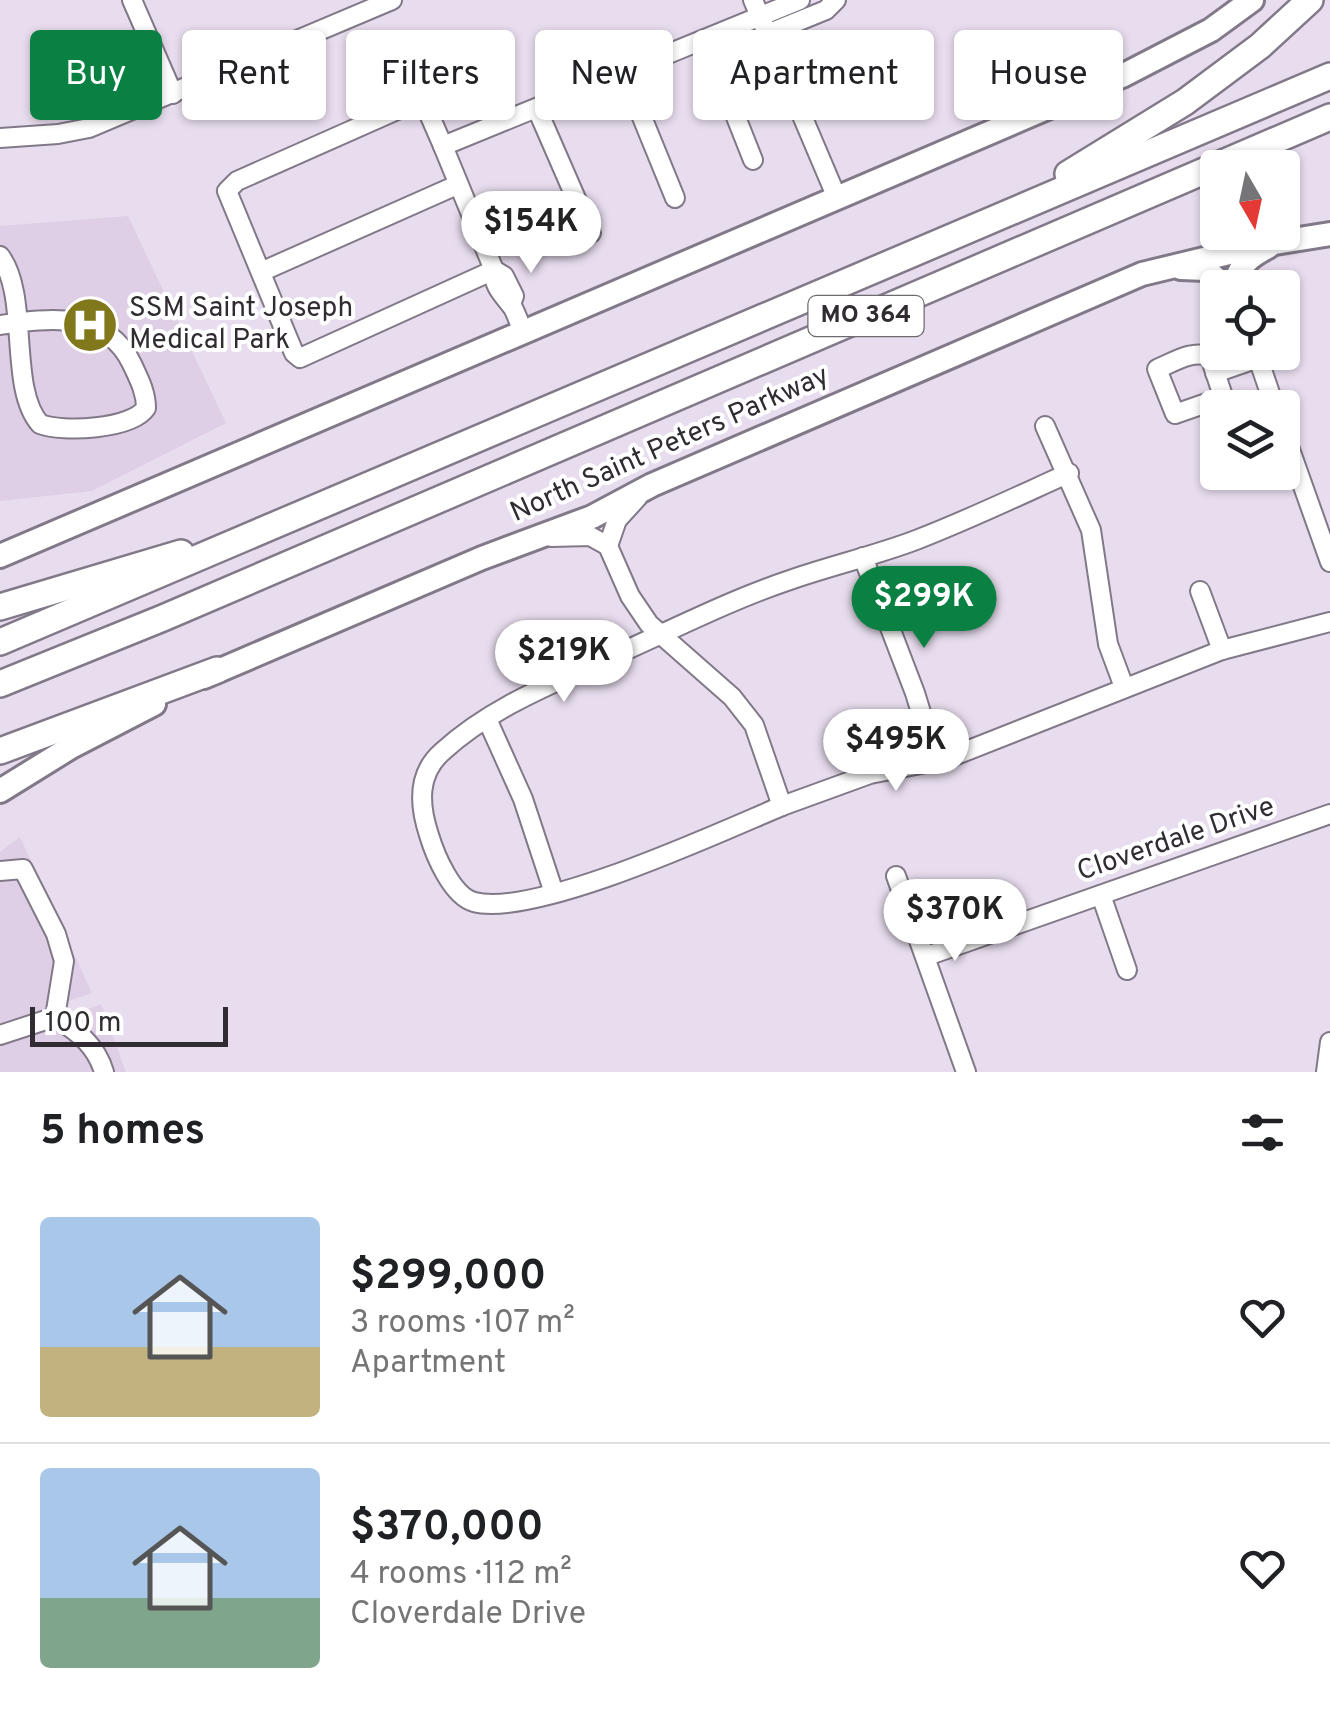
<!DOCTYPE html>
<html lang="en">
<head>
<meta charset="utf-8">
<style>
  body { margin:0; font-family:Overpass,sans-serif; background:#f6f6f6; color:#202124; height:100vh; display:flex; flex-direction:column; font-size:38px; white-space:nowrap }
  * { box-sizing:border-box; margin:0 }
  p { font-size:32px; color:#757577 }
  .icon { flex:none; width:55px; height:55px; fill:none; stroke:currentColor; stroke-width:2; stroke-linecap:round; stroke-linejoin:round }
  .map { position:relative; height:1072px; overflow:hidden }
  .side { display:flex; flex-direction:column; background:#fff; flex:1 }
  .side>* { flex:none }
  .banner { position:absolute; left:30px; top:30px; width:1270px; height:90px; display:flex; gap:20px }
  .needle { width:65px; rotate:171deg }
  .tools { position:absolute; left:1200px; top:150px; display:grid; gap:20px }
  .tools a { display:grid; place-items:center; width:100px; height:100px; border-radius:10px; background:#fff; box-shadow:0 2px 8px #0004; font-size:50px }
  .scale { position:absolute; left:30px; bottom:25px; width:198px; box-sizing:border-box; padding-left:10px; border:5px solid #302c32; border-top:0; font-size:28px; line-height:35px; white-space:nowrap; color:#302c32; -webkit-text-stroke:8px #fff; paint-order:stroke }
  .price { position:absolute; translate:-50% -85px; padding:0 22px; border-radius:35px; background:#fff; color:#222; font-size:32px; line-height:65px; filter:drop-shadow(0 2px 5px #0008) }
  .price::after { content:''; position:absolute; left:50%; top:60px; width:30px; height:22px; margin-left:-15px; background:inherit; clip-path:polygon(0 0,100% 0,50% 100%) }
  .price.selected { background:#0b8043; color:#fff }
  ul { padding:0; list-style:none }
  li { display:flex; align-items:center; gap:30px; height:250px; padding:0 40px }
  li+li { border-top:2px solid #e0e0e0 }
  li span { display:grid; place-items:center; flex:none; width:280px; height:200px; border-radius:10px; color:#555 }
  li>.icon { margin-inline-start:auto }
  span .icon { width:120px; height:120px; fill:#fffc; stroke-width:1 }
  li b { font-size:42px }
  h2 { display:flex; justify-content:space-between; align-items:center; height:120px; padding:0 40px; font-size:42px }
  .tag { padding:0 35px; border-radius:10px; background:#fff; box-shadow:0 2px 8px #0004; font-size:35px; line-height:90px }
  .tag.selected { background:#0b8043; color:#fff }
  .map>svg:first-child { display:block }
</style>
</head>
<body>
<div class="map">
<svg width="1330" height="1072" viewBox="0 0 1330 1072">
  <rect width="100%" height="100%" fill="#e8ddee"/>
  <g fill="#decfe6">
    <path d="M128,216L226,423L92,491L0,501V226Z"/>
    <path d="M20,837L92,993L0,1024V852Z"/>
    <path d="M101,1004L126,1072H0V1042Z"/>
  </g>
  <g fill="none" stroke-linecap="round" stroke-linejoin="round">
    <g stroke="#827988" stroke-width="22">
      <g id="minor">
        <path d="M132,0L173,94"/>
        <path d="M753,0L837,198"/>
        <path d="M767,34L826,10L836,0"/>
        <path d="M705,39L753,160"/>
        <path d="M624,73L675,198"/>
        <path d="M537,109L591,233"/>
        <path d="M0,138L58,134L89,128L392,0"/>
        <path d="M443,146L426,107L413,103L237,181L227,191L294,353L300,358L494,270L504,276L514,296L511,305"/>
        <path d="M0,256C30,296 8,388 40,424C63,433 132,429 146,408C146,392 139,379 132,364C106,310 50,318 0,325"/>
        <path d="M263,271L457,185"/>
        <path d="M523,333C520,325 517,315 513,308C504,295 493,288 494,270L443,146L800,0"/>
        <path d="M1256,352L1275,408"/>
        <path d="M1215,373L1258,358"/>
        <path d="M1224,397L1175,414L1157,369C1174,362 1193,349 1210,357L1227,408"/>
        <path d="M1045,426L1091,530L1108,644L1124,687"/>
        <path d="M1282,427L1330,562"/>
        <path d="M551,537L590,536L608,546L630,596L649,624L732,697L754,725L782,806L870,774L946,759L1222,650L1330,622"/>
        <path d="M608,546L617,520L638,497"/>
        <path d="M863,557L915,693L936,761"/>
        <path d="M1200,591L1222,650"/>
        <path d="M487,719L523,799L554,893"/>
        <path d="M782,806C720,832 535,918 474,902C452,896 435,855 429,835C419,805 417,774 442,752C491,707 554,683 613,656C670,631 728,601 787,581C829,566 874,556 916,540C968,520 1018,496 1069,473"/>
        <path d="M0,871L23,869L56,934L64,961L55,1017"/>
        <path d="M896,876L966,1072"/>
        <path d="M1101,895L1127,970"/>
        <path d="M927,956L1330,814"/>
        <path d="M55,1017C78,1032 96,1045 104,1072"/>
        <path d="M0,1035L55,1017"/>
        <path d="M1326,1072L1330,1042"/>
      </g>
    </g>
    <g stroke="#827988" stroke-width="28">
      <g id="major">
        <path d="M1181,268L1205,269L1227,288"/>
        <path d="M1235,288C1237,266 1250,256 1268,247"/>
        <path d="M0,556L1122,76L1211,30L1252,0"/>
        <path d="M204,677L482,558L592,517L652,485L1142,274L1262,245L1330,234"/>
        <path d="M0,791L71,747L154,704"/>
      </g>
    </g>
    <g stroke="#827988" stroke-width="30">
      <g id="highway">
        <path d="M1068,174L1185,102L1260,46L1310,0"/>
        <path d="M0,607L181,553"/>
        <path d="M0,642L1330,76"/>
        <path d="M0,684L163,618L1330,117"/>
        <path d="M0,751L217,670"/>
      </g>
    </g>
    <use href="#minor" stroke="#fff" stroke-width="18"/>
    <use href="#major" stroke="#fff" stroke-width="22"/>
    <use href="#highway" stroke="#fff" stroke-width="25"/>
  </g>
  <defs>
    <g id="hospital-disc" transform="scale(2.875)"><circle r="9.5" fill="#81771b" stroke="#fff"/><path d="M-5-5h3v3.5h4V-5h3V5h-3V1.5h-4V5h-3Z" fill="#fff"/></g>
  </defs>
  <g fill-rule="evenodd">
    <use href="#hospital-disc" x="90" y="325"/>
  </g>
  <g text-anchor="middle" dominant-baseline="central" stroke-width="8" stroke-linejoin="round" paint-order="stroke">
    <rect fill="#fff" stroke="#6e6b70" stroke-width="2.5" x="808.5" y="296" width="115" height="40" rx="8"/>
    <g font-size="25" font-weight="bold" fill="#302c32">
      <text x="866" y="316">MO 364</text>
    </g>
    <g font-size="28" fill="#302c32" stroke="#fff" text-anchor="start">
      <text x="129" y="309">SSM Saint Joseph<tspan x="129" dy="32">Medical Park</tspan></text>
    </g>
    <g font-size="28" fill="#302c32" stroke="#fff">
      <text transform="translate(670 445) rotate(-24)">North Saint Peters Parkway</text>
      <text transform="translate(1176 840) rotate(-19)">Cloverdale Drive</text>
    </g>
  </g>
</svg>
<div class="tools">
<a><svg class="needle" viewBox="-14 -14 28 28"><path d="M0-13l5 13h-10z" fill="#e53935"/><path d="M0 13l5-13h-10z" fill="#757577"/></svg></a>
<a><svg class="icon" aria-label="locate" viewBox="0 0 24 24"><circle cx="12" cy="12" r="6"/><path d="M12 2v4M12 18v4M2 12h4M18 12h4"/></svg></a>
<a><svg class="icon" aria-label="layers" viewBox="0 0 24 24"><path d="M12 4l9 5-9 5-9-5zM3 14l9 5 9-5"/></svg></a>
</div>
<div class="scale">100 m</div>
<b class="price" style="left:531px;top:276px">$154K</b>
<b class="price selected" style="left:924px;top:651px">$299K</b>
<b class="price" style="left:564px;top:705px">$219K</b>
<b class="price" style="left:896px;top:794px">$495K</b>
<b class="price" style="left:955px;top:964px">$370K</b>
<div class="banner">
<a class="tag selected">Buy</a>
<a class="tag">Rent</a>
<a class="tag">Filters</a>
<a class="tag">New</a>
<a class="tag">Apartment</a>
<a class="tag">House</a>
</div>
</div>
<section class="side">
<h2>5 homes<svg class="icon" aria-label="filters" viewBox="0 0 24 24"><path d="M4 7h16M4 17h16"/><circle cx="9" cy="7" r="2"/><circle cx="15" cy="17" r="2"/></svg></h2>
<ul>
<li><span style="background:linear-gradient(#a9c7e8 65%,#c2b280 0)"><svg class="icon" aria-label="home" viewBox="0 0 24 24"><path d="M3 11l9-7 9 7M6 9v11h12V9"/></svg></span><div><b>$299,000</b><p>3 rooms · 107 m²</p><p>Apartment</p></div><svg class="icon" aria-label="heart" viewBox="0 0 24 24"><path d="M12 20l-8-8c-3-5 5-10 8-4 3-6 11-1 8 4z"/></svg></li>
<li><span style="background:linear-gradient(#a9c7e8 65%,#7fa58c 0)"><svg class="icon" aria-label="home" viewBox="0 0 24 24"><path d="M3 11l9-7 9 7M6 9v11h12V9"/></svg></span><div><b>$370,000</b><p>4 rooms · 112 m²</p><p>Cloverdale Drive</p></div><svg class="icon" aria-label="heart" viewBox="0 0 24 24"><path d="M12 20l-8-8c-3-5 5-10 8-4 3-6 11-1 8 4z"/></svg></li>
</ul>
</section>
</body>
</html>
